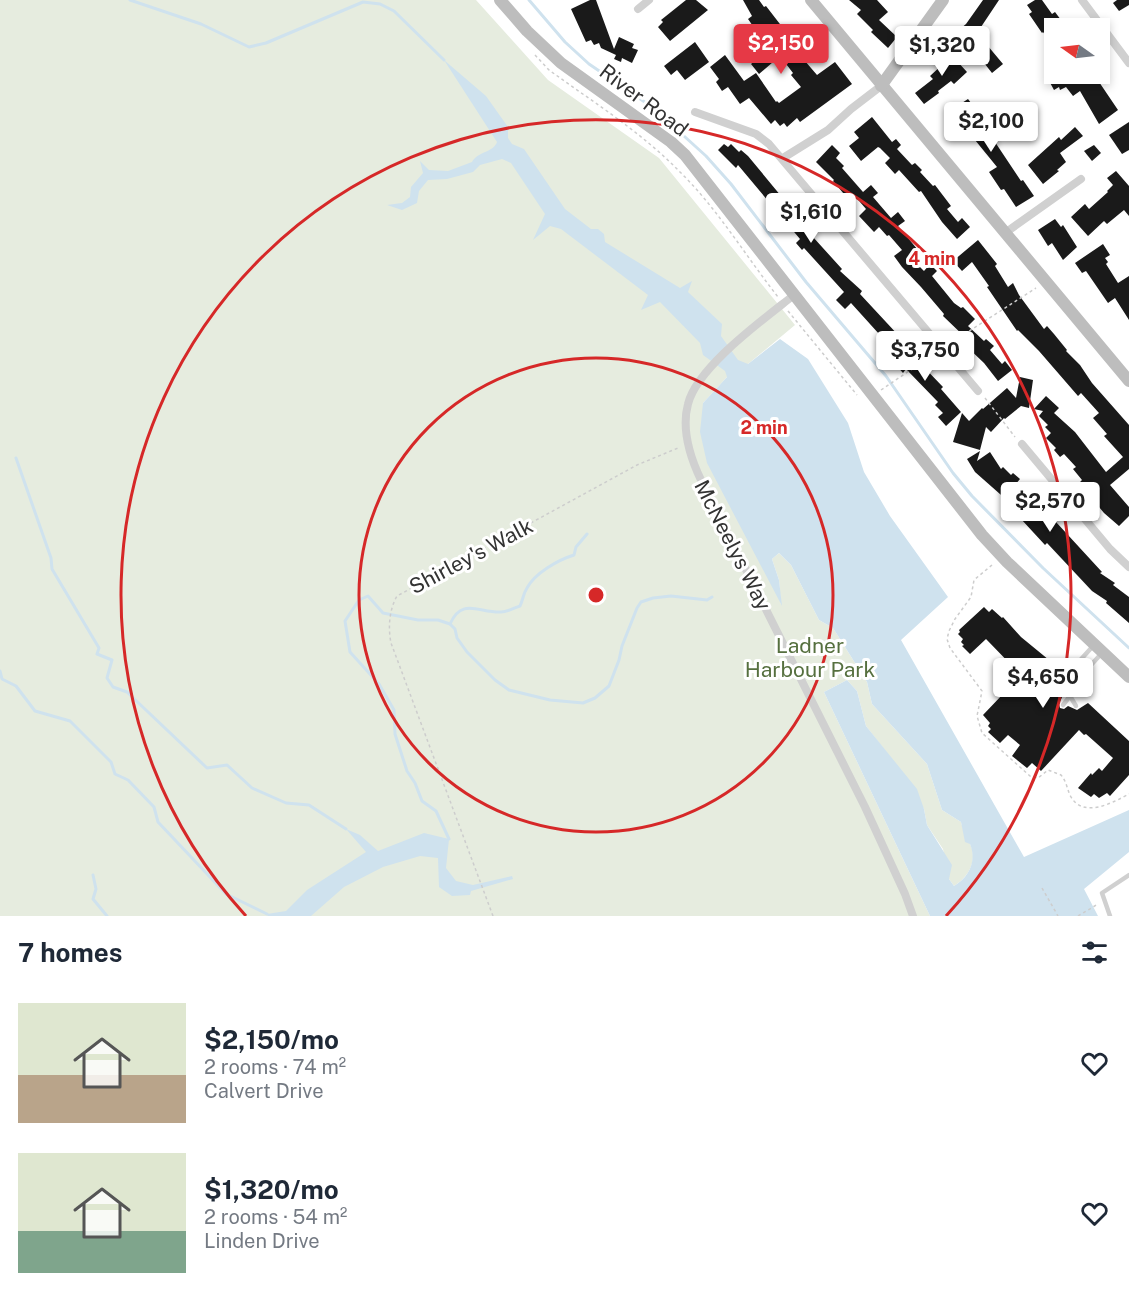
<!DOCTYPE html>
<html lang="en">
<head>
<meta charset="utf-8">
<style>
  body { margin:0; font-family:"Public Sans",sans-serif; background:#f6f6f7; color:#1f2937; height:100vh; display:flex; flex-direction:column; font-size:22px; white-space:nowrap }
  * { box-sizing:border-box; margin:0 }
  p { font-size:20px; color:#747a83 }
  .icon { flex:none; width:33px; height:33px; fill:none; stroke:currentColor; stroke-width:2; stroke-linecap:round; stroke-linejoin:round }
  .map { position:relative; height:916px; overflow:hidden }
  .side { display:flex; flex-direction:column; background:#fff; flex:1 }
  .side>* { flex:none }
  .needle { width:39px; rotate:284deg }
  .buttons { position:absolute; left:1044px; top:18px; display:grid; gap:12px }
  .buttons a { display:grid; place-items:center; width:66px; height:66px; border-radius:0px; background:#fff; box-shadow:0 3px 9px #0003; font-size:30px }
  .price { position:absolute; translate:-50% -51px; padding:0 14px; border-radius:6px; background:#fff; color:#222; font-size:20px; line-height:39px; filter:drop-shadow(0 2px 3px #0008) }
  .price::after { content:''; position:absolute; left:50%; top:36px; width:18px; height:14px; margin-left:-9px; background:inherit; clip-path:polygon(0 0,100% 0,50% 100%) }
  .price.on { background:#e63946; color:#fff }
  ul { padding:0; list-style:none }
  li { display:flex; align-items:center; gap:18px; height:150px; padding:0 18px }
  li span { display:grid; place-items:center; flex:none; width:168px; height:120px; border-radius:0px; color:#555 }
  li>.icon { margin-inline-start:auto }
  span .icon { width:72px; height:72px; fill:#fffc; stroke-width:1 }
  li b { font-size:26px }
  h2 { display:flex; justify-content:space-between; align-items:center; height:72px; padding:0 18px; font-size:26px }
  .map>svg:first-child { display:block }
</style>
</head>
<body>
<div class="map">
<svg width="1129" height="916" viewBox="0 0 1129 916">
  <rect width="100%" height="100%" fill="#fff"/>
  <path fill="#e6ecdf" d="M0,0H476L548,80L659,158L795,325L748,364L727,377L703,403L781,604L779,580L772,559L779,553L791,565L819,620L833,628L867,682L872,704L927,764L942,810L961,822C963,832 969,839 972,849C976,864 967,878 954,886L949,879L943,849L927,825L924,809L898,767L866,726L857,691L847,680L824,692L930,916H0Z"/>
  <g fill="#cfe2ee">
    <path d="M444,60L486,96L508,127V138L512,144L524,149L565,209L591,229H598L604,234L605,242L680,288L692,281L688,292L722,324L721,336L738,360L748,364L780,339L808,359L848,423L864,472L890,516L948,597L901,640L1024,857L1129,810V852L1084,889L1098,916H930L824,692L847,680L857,691L866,726L917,789L924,809L927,825L952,865L949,879L954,886C969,877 977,861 970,844L965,842L961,822L942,810L927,764L872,704L867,682L833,628L819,620L791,565L779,553L772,559L779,580L782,606L707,463L700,432L703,403L727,377L725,371L703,355L700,343L660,302L641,310L648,295L561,229L550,226L533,240L545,214L511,163L502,159L480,165L473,172L447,179L428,180L419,191L417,203L402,210L387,205L402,203L410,197L411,187L423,173L420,161L429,170L448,171L472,162C478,151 493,153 497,142Z"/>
    <path d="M346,829L360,835L378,851L424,833L449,839L446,868L456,881L473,885L512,876L513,879L471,891L470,895L452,896L439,887L438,858L420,856L383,867L344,887L311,916H268L267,914L286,911L307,890L366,852Z"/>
  </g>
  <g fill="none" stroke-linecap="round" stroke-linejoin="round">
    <g stroke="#cfe2ee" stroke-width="3">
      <path d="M130,0L201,24L249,47L266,43L363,2L380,4L394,11L444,60"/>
      <path d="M529,0L565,42L589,64L652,107L706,156L731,184L806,282L886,376L953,473L972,496L1043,568L1129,648"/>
      <path d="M16,458L51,558L52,569L99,648L97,654L112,660L107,678L113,687L127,692L207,768L227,765L252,788L286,803L309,805L346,829"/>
      <path d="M450,624C462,597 479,613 501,612C507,612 514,608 520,606C523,600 523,594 527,588C535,573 558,560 574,555L576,547L587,534"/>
      <path d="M0,671L2,679L16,686L35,711L70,721L111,762L115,774L128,780L154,807L158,822L226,894L267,914"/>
      <path d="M449,839L436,811L422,801L415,783L407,771L395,734L394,710L379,684L350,652L345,621L359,600L368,596L383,613L418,620H438L450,624L455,629L457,638L467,652L495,680L509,690L550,700L583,703L595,698L609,686L619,660L622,646L637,608L641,602L653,598L671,596L707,600L712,597"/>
      <path d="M93,875L96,889L93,899L107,916"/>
    </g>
  </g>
  <g fill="#1a1a1a">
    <path d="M590,0H596L614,49L619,37L634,44L632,48L638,50L632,63L622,58L621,62L614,59L616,55L601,48L599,43L594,45L591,40L586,42L571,9Z"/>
    <path d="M686,0H696L708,10L670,41L658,27L663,22L661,20Z"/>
    <path d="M743,0H759L764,7L766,6L783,28L779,31L795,50L803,44L806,48L809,45L815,53L805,61L817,75L835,62L852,84L800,122L797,118L787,127L784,123L780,126L775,120L771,124L749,98L740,104L728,87L722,91L716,82L719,79L710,67L725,55L744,81L756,73L776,102L777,101L779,103L801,87L791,75L793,73L780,56L759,74L751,64L772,46L757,27L755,29L748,19L752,16Z"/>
    <path d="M849,0H877L888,12L879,20L897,37L888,48L871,32L873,30L857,14L861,10Z"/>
    <path d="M983,0H999L977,33L1003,64L992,73L969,44L971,42L960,29L966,24Z"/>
    <path d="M1035,0H1042L1052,14L1055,12L1061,20L1055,24L1059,28H1054V47L1043,32L1042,33L1029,14L1032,12L1027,5Z"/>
    <path d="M1117,0H1129V5L1119,11L1113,3Z"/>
    <path d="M695,42L709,62L685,80L677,70L671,75L664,66Z"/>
    <path d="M947,50L967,72L954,84L951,81L938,91L939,93L924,104L915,93L933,79L930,76L944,63L938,57Z"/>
    <path d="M1047,74H1077L1081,80L1086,77L1089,81L1095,76L1118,110L1099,124L1080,91L1073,96L1066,87L1060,90L1059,87L1054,90L1048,79L1049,78Z"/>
    <path d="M968,99L974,107L971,109L988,129L987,130L1021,181L1023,180L1034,196L1016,207L1004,189L1001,190L989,172L997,167L975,140L961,124L952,131L946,121L955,115L951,110Z"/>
    <path d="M872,117L892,142L896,139L901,145L897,149L912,165L915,163L922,170L920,172L933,186L935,185L951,206L947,209L958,222L962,218L970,227L957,239L942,222L921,191L919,192L899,170L895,174L885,163L890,158L880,148L878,147L861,161L849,146L859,138L854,132Z"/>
    <path d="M1129,122V150L1122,154L1109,135Z"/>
    <path d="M1075,127L1083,136L1060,153L1066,162L1057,170L1059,171L1043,184L1028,165L1059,137L1061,140Z"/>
    <path d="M724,144L728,147L731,144L739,152L741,150L748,156L805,225L803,226L842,269L840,271L862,291L860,294L899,336L889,345L851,303L845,309L836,300L844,292L804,248L802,250L796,243L800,239L738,165L736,168L718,150Z"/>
    <path d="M832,145L840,153L836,158L844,166L842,168L863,192L871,185L878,193L873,197L891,218L898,212L905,221L898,226L918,250L910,257L924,271L930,264L937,271L932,276L954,303L961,308L963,307L975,319L968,326L984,341L986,339L994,346L990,350L1002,364L1005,361L1012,370L998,381L984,363L964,344L968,340L943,316L944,314L921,287L902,267L894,256L902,250L889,235L887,236L879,227L874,232L859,216L866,209L854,195L849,200L833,181L834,180L816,162Z"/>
    <path d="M1094,145L1101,153L1092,161L1084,151Z"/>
    <path d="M1116,171L1129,186V216L1124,210L1107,224L1104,221L1088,236L1071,217L1085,204L1089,209L1108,192L1107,191L1113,185L1107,178Z"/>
    <path d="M1055,219L1061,227L1063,225L1077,247L1063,260L1052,243L1048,246L1038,230Z"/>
    <path d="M978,240L997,264L995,266L1008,287L1013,283L1019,295L1044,329L1047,326L1054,334L1067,350L1066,351L1080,365L1092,383L1129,425V469L1110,485L1129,507V516L1119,526L1104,513L1079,483L1082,480L1073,469L1076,467L1064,454L1060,457L1054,450L1056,448L1046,438L1051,433L1045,427L1048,425L1039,416L1043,411L1034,409L1046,396L1059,408L1054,413L1075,432L1106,472L1123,457L1104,436L1107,434L1093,418L1099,413L1081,393L1078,396L1039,351L1018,330L1017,331L987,287L989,286L972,262L962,271L953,261Z"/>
    <path d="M1103,244L1110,255L1105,258L1108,262L1106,264L1118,283L1129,276V320L1115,298L1108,303L1086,271L1082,273L1075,263Z"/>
    <path d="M898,345L905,354L911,348L920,358L917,360L943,387L941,389L961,412L946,426L938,417L943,413L935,405L938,402L906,369L903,373L887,355Z"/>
    <path d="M1020,377L1033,380L1029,408L1021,406L1005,419L1004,418L991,432L986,427L980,450L953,442L962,413L969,421L982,408L983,409L1007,388L1016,398Z"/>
    <path d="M980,451L977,461L990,452L1001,469L1003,467L1011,475L1013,473L1020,479L1014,486L1026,497L1031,493L1037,499L1036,500L1045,510L1039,515L1049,528L1056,522L1102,572L1100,573L1115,583L1113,585L1129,597V623L1106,603L1107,601L1092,591L1047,543L1045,545L1021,519L1022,518L1008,504L1009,502L975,472L967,459Z"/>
    <path d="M984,607L989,612L992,609L1002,618L1003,617L1021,637L1049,660L1039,671L1038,675L1051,691L1056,688L1063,695L1059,704L1060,708L1064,709L1068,706L1077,710L1088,703L1129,741V775L1110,796L1107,793L1099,798L1094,794L1091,797L1078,788L1091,773L1092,775L1099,768L1102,771L1113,758L1086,734L1084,735L1079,730L1041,771L1032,763L1027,768L1012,756L1020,745L1008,735L1000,743L988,732L991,729L988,726L990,723L983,715L1021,675L986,639L970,654L962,646L964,645L961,642L963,639L958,634L960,632L959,630Z"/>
  </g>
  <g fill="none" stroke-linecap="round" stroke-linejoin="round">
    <g stroke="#cdcdcd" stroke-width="1.5" stroke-dasharray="3 3" stroke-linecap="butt">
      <path d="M535,55L549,70C593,102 641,132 679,171C717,208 745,255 778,297"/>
      <path d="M788,311L857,395"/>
      <path d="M949,344L1036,288"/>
      <path d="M881,390L934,354"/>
      <path d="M985,398L1015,437"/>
      <path d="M992,565L974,580L971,597L955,619L949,631L947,639L950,648L982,691L977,716L982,733L1030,776L1038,778L1048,770L1061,775C1067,782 1067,790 1071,797C1084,819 1114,802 1129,794"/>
      <path d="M1042,888L1058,916"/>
      <path d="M493,916L391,643C388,628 389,610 397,596L637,465L678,448"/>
      <path d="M1078,916L1098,904"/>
    </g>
    <g stroke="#d0d0d0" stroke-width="4.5">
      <circle cx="1072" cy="677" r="11"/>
      <path d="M1074,667L1093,646"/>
      <path d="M1042,674L1048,678L1061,679"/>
      <path d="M1082,675L1101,654"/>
      <path d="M1070,696L1076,706"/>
      <path d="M1063,705L1070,696L1073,688"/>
      <path d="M1110,916L1102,893L1129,875"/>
    </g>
    <g stroke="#d0d0d0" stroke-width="8">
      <path d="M1082,0L1129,63"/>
      <path d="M638,9L649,0"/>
      <path d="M695,112L756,134L769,144L978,391"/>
      <path d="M783,158L828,130L851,109L881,86"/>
      <path d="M1005,233L1081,179"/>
      <path d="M794,295C764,319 697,367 688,404C681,430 690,457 701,480L865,807L905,894L913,916"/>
      <path d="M1022,444L1110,549L1129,567"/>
    </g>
    <g stroke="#bdbdbd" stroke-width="12">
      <path d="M500,0L527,31L561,63L671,142L685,155L982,535L1007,562L1129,677"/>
      <path d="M811,0L1129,381"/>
      <path d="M881,86L943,0"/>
    </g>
  </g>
  <g fill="none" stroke="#d62828" stroke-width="3">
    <circle cx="596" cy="595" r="237"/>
    <path d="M246 916A475 475 0 1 1 946 916"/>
  </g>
  <g text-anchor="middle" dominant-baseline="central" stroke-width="6" stroke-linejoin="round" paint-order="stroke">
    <g font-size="21" fill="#333" stroke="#fff">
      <text transform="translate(644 100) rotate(37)">River Road</text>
      <text transform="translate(733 545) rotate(63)">McNeelys Way</text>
      <text transform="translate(471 556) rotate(-28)">Shirley's Walk</text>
    </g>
    <g font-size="21" fill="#56703f" stroke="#fff">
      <text x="810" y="645">Ladner<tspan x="810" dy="24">Harbour Park</tspan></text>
    </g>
  </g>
  <circle cx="596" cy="595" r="9" fill="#d62828" stroke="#fff" stroke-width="3"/>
  <g font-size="18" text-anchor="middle" font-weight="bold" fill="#d62828" stroke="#fff" stroke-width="6" stroke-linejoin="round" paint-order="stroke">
    <text x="932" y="265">4 min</text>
    <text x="764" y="434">2 min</text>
  </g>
</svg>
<div class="buttons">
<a><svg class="needle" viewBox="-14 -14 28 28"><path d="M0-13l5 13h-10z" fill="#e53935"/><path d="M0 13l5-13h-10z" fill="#747a83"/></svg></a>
</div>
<b class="price on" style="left:781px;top:75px">$2,150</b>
<b class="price" style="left:942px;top:77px">$1,320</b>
<b class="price" style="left:991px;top:153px">$2,100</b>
<b class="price" style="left:811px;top:244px">$1,610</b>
<b class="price" style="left:925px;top:382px">$3,750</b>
<b class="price" style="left:1050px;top:533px">$2,570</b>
<b class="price" style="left:1043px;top:709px">$4,650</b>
</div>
<section class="side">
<h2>7 homes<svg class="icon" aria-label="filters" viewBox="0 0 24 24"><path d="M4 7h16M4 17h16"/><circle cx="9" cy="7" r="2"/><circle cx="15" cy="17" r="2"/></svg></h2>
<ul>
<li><span style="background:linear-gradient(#dfe7d0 60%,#b9a48a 0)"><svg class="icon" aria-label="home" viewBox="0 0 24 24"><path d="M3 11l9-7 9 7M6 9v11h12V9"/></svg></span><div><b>$2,150/mo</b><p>2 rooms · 74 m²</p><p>Calvert Drive</p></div><svg class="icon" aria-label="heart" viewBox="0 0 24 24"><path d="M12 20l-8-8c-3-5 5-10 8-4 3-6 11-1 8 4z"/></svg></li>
<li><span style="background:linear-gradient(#dfe7d0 65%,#7fa58c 0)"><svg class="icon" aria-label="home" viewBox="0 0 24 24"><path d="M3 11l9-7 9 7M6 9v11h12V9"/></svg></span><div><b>$1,320/mo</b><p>2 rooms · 54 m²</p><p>Linden Drive</p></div><svg class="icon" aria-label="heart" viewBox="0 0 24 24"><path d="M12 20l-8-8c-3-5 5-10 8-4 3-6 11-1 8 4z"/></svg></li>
</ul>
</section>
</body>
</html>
